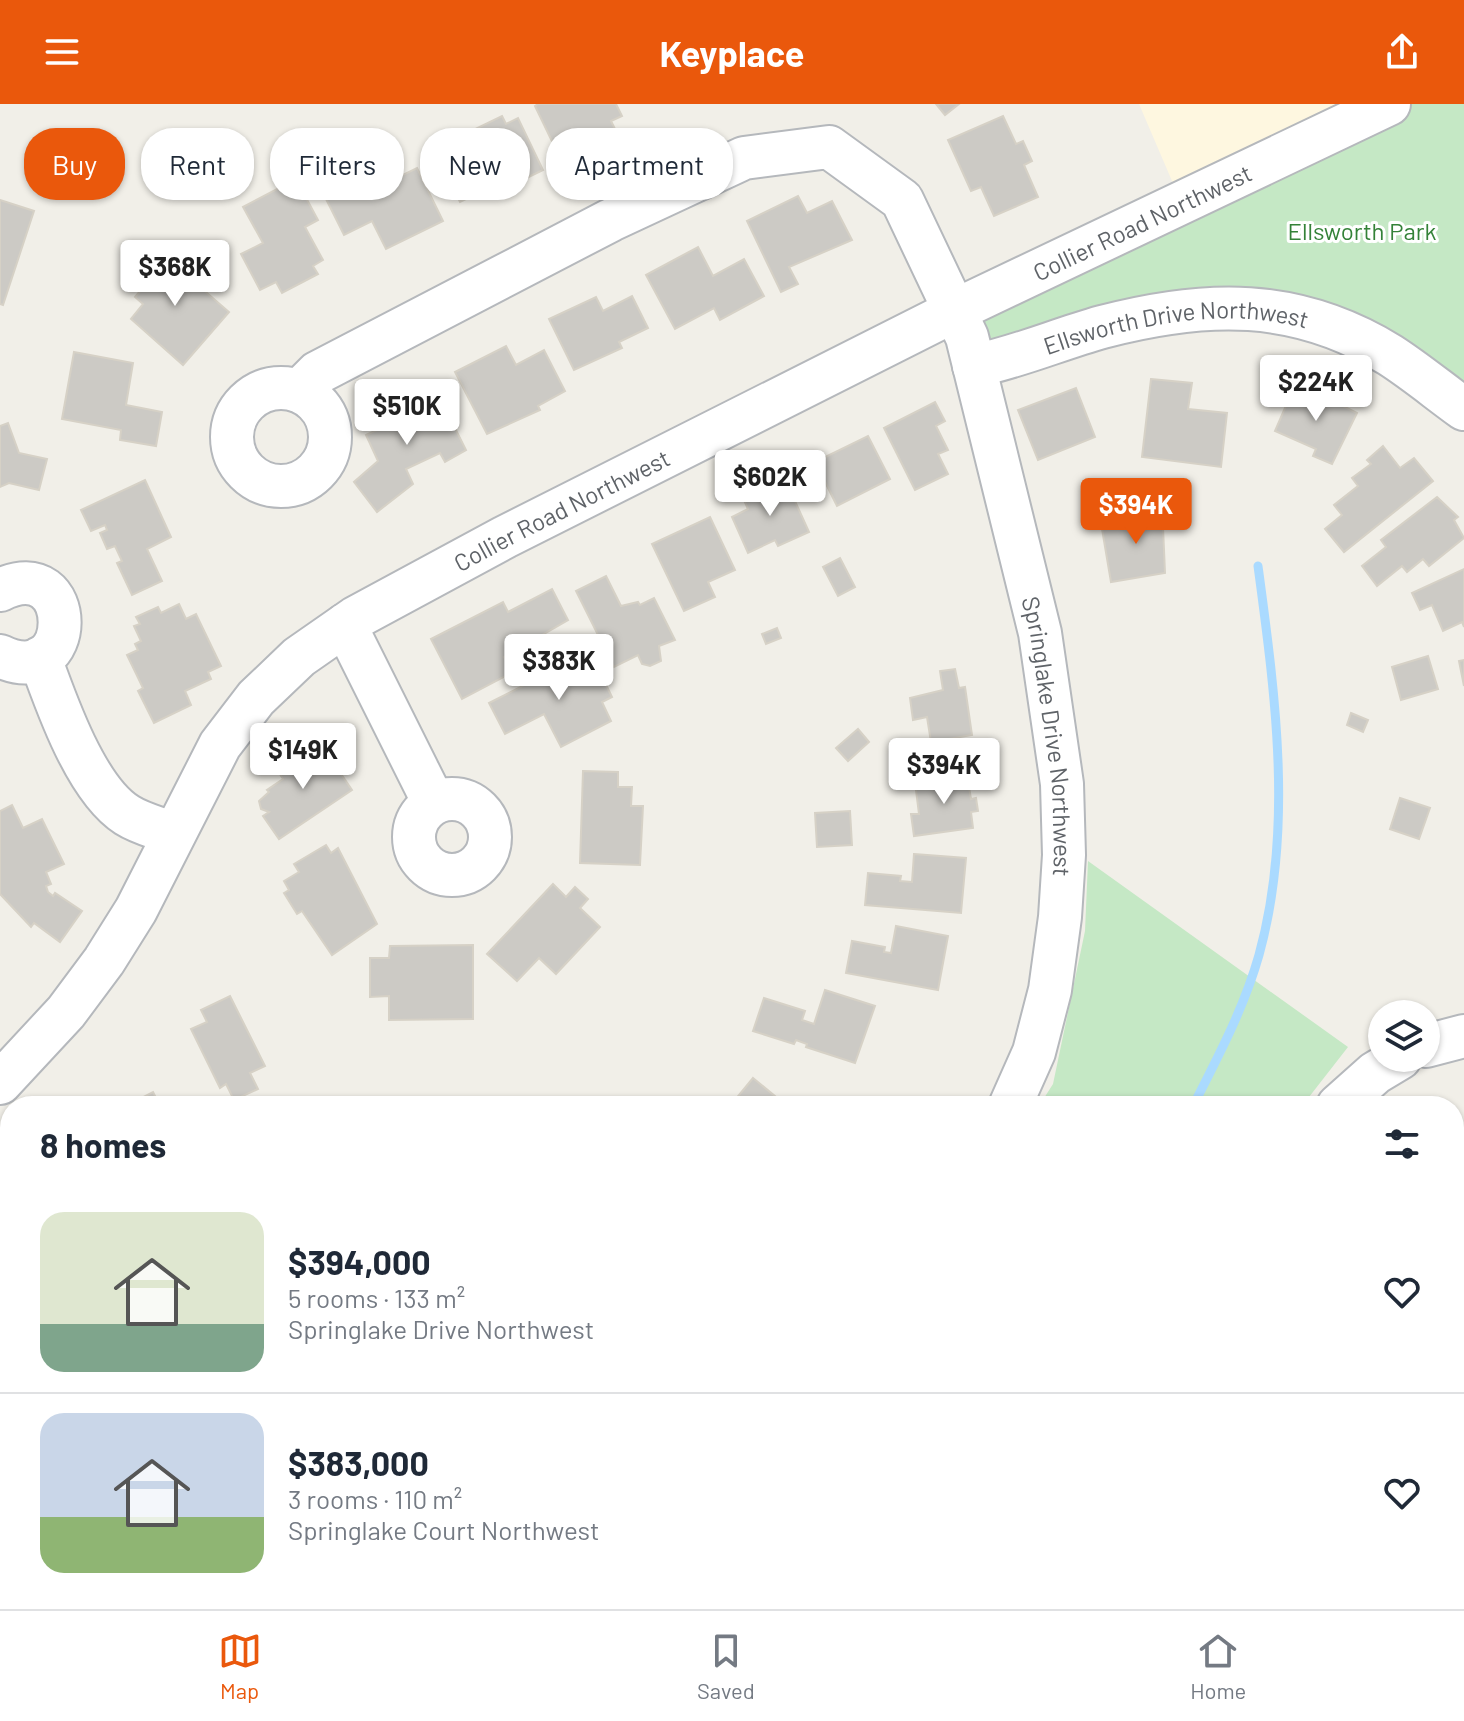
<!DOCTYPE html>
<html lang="en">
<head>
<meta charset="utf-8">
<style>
  body { margin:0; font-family:Barlow,sans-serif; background:#f2f2f3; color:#1f2937; height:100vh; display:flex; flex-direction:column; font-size:30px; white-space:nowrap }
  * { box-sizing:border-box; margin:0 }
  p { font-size:26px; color:#747a83 }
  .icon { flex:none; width:44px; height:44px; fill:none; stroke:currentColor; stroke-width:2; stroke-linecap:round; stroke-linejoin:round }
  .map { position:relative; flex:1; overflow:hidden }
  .sheet { position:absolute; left:0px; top:992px; width:1464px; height:514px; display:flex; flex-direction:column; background:#fff; border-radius:32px 32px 0 0; box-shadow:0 2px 6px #0004 }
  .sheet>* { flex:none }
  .top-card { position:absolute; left:24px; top:24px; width:800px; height:72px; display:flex; gap:16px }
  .fabs { position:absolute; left:1368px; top:896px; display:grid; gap:16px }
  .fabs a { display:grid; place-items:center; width:72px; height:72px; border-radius:50%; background:#fff; box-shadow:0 2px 6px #0004; font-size:40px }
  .price { position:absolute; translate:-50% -68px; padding:0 18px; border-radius:8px; background:#fff; color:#222; font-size:26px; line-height:52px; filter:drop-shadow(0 2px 4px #0008) }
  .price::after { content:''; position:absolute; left:50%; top:48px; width:24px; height:18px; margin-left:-12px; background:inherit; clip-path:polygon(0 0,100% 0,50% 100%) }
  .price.selected { background:#ea580c; color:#fff }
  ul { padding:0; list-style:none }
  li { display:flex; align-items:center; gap:24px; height:200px; padding:0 40px }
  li+li { border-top:2px solid #e0e1e3 }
  li span { display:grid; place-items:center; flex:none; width:224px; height:160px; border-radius:24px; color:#555 }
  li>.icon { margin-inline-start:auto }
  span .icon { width:96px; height:96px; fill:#fffc; stroke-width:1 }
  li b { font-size:34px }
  h2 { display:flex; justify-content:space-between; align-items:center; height:96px; padding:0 40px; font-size:34px }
  .tag { padding:0 28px; border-radius:32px; background:#fff; box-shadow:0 2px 6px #0004; font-size:28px; line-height:72px }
  .tag.selected { background:#ea580c; color:#fff }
  header { display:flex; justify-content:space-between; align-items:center; height:104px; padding:0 40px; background:#ea580c; color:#fff; font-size:36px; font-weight:700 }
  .tabs { display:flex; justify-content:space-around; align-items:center; height:112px; border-top:2px solid #e0e1e3; background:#fff; font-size:22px; color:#747a83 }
  .tabs a { display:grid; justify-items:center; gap:4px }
  .tabs .selected { color:#ea580c }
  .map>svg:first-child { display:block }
</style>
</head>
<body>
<header><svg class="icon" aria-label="menu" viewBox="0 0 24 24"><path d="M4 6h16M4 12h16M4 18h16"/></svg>Keyplace<svg class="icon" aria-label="share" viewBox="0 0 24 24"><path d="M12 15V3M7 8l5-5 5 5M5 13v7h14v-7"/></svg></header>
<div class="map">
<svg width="1464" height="1505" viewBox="0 0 1464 1505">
  <rect width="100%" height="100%" fill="#f1efe8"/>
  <path fill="#fef7e0" d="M1139,0H1395L1184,105Z"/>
  <g fill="#c5e8c5">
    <path d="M1389,0H1464V305L1278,207L974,262L954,207Z"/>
    <path d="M1088,757L1348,943L1302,1002H1039L1053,980L1085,827Z"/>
    <path d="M809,1496H1044V1505H807Z"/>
  </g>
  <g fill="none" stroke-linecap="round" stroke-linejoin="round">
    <g stroke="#aadaff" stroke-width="9">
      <path d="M1193,1002C1218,953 1244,904 1259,851C1294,725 1275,589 1258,462"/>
      <path d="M950,1505L952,1496"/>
    </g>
  </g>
  <g fill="#cccac5" stroke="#d6d1c6" stroke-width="2">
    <path d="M538,0H616L622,12L611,17L616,27L560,54L535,2Z"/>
    <path d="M936,0H959L945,11Z"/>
    <path d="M502,12L506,20L518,14L543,66L488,93L485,86L460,98L434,45Z"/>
    <path d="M1003,12L1016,40L1023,37L1032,57L1024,61L1038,93L994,112L981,83L971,87L948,36Z"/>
    <path d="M417,64L443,117L386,145L372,117L344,131L325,93L370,71L376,84Z"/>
    <path d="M296,75L318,116L305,123L323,156L313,162L318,170L282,189L276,178L260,186L241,150L263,139L243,103Z"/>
    <path d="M798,92L807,109L832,97L852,136L789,163L798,180L781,188L747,117Z"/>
    <path d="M0,96L34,107L3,201L0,200Z"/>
    <path d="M698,143L713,172L744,155L764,192L720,216L714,204L675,225L646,171Z"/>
    <path d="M155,144L229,208L183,261L131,215L143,200L135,193L149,177L136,166Z"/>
    <path d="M632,192L648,224L619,238L622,244L574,266L549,215L596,193L603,207Z"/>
    <path d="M506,242L516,261L544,246L565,287L538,302L540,306L487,330L455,268Z"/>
    <path d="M74,248L133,259L126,301L162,308L156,342L120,336L121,326L62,315Z"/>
    <path d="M1151,275L1192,279L1188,305L1227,309L1221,363L1142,353Z"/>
    <path d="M1294,283L1310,290L1311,286L1357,309L1332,360L1313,352L1316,345L1275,327Z"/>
    <path d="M1076,284L1095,333L1038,356L1018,306Z"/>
    <path d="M417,291L422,302L440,294L466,346L445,358L440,349L406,365L413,380L377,408L354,378L378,357L366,331L381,324L375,312Z"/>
    <path d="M935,298L945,317L936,322L948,346L938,350L948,370L915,386L884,324Z"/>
    <path d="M8,319L19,349L47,355L39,386L9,379L0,383V322Z"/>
    <path d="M868,332L890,375L837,402L815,358Z"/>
    <path d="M1383,342L1400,364L1414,354L1433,377L1344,448L1325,425L1342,411L1334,401L1358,382L1352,374L1371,360L1367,356Z"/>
    <path d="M785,375L809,428L778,442L775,436L748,449L732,413L748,405L743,394Z"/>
    <path d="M145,376L171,433L147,445L162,477L132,491L117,459L122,457L115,442L107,445L100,429L107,426L105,421L91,427L81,406Z"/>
    <path d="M1437,393L1458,413L1454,416L1464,434L1429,462L1423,455L1407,468L1402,462L1377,482L1362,462L1386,443L1381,436Z"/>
    <path d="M1175,407L1177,420L1163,423L1165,469L1111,478L1101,419Z"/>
    <path d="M710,413L735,466L708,478L715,493L684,507L652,440Z"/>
    <path d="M840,454L855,483L838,492L823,463Z"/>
    <path d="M1464,465V523L1462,518L1443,527L1432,501L1420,506L1412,489Z"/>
    <path d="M606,472L621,502L638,498L640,501L654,494L675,536L659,542L661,557L650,562L642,560L638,551L614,563L576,487Z"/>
    <path d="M552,485L568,516L504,553L513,568L462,595L431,535L503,498L508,508Z"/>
    <path d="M179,500L186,515L196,510L221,562L208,568L211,575L185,587L191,601L154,619L138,587L143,584L127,551L138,546L135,540L141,537L134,522L140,520L136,513L158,503L161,509Z"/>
    <path d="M777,524L781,534L766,540L762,530Z"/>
    <path d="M585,550L594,569L599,566L612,593L602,598L611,617L561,643L544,610L505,630L489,599Z"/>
    <path d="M1428,552L1438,585L1401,596L1392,563Z"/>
    <path d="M1464,556V582L1459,557Z"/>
    <path d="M955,565L959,584L965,583L972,631L931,638L927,613L913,616L910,594L943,586L940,567Z"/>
    <path d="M1351,609L1368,616L1363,628L1347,621Z"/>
    <path d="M858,625L869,638L848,657L836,644Z"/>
    <path d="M320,639L352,686L279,735L263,712L269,708L261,705L259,697L269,688L267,686L283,675L278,667Z"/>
    <path d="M583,667L618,668V683H632L631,702H643L640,761L580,759Z"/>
    <path d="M967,671L971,695L976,694L978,707L971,708L973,724L914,732L911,710H919L915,678Z"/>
    <path d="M1400,694L1430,704L1419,735L1390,725Z"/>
    <path d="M12,701L23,724L42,715L64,760L46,768L51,780L46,782L48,788L53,792L55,789L82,807L60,838L34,819L31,823L0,790V707Z"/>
    <path d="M850,707L852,741L817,743L815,709Z"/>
    <path d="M326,741L331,749L338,744L377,820L332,851L302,807L297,810L284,789L289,786L284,777L299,768L294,760Z"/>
    <path d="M914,750L966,754L961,809L865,801L868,769L901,772L900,777L912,778Z"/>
    <path d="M553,780L566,793L575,783L588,795L580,804L600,823L556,870L539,854L517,877L487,850Z"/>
    <path d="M896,822L948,832L938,886L846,869L852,837L885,843L884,848L891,849Z"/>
    <path d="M473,841V915L389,916V892L370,893V854H389L390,842Z"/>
    <path d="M825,886L875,902L855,959L806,943L807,940L796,936L794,940L753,927L764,894L805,907L802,916L814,920Z"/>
    <path d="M230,892L265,962L250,969L258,985L234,996L226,980L220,984L191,925L207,918L201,906Z"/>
    <path d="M753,974L787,1002H730Z"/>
    <path d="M153,988L160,1002H126Z"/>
    <path d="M1464,1061V1093L1455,1086L1464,1075L1458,1069Z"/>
    <path d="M1464,1093V1130L1454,1122V1105Z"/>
    <path d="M10,1110V1137L0,1141V1115Z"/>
    <path d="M1454,1151L1464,1160V1230L1461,1234L1454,1228Z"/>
    <path d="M10,1308V1326L0,1330V1312Z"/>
    <path d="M119,1496H134L140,1505H107Z"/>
    <path d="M591,1496L587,1505H521L499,1497Z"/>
    <path d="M1173,1496H1216L1234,1505H1168Z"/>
  </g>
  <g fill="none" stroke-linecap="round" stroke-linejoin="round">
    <g stroke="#b5b8bc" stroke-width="46">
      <g id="minor">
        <path id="s1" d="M974,262C1018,253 1059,235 1102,223C1205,196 1296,193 1390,251C1415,267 1439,287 1464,305"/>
        <circle cx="281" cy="333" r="49"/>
        <path id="s2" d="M299,287L317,269L611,116L744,54L829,43L902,96L967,233L1040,529L1062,680L1064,751L1060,813L1050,886L1034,948L1010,1002"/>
        <path d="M0,486C80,447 79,590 0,552"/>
        <path d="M345,521L434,699"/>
        <path d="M40,554C56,599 86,685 127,711C141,720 159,724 174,730"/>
        <circle cx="452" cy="733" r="38"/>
        <path d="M1426,942L1464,932"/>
        <path id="s3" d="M0,979L66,908L104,857L136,806L220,641L256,594L299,553L355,514L505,433L954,207L1389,0"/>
        <path d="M1338,1002L1375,969L1400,954"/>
        <path d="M270,1496L273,1505"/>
        <path d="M1077,1496V1505"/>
        <path d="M791,1505L793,1496"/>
      </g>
    </g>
    <use href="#minor" stroke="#fff" stroke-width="42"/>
  </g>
  <g text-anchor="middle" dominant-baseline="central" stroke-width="6" stroke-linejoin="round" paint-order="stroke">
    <g font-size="24" fill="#5f6368" stroke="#fff">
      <text stroke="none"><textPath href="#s3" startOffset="1474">Collier Road Northwest</textPath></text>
      <text stroke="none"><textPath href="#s1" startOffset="208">Ellsworth Drive Northwest</textPath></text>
      <text stroke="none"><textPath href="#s3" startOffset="826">Collier Road Northwest</textPath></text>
      <text stroke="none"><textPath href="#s2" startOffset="1240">Springlake Drive Northwest</textPath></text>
    </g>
    <g font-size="24" fill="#348238" stroke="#fff">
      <text x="1362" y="126">Ellsworth Park</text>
    </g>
  </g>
</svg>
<div class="fabs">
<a><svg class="icon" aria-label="layers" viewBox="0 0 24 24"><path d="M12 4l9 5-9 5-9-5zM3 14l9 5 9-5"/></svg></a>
</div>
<b class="price" style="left:175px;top:204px">$368K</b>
<b class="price" style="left:1316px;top:319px">$224K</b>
<b class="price" style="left:407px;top:343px">$510K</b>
<b class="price" style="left:770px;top:414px">$602K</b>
<b class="price selected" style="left:1136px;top:442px">$394K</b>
<b class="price" style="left:559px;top:598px">$383K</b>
<b class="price" style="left:303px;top:687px">$149K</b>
<b class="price" style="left:944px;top:702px">$394K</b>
<div class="top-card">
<a class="tag selected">Buy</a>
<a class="tag">Rent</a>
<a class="tag">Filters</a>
<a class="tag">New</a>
<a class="tag">Apartment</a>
</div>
<section class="sheet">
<h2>8 homes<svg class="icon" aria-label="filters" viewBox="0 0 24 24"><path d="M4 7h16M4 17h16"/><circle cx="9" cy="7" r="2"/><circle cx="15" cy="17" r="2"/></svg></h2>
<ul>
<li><span style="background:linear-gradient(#dfe7d0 70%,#7fa58c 0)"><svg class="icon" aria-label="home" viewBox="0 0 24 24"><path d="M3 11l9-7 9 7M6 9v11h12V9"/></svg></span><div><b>$394,000</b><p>5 rooms · 133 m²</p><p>Springlake Drive Northwest</p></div><svg class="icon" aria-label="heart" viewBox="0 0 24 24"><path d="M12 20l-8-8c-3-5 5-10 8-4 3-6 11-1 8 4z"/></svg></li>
<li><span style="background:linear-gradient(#c9d6e8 65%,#8fb573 0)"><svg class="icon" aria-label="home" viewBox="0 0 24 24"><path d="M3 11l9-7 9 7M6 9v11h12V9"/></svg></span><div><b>$383,000</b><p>3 rooms · 110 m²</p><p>Springlake Court Northwest</p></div><svg class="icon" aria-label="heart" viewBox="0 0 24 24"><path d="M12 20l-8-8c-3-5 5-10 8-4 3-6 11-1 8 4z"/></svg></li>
</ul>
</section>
</div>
<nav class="tabs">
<a class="selected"><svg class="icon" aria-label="map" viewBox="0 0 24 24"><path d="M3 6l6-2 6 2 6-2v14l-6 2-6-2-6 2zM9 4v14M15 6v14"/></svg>Map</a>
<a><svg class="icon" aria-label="saved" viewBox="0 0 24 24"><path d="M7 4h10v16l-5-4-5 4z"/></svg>Saved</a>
<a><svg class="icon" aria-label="home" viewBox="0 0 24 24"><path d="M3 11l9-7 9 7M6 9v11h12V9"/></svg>Home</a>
</nav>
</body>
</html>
